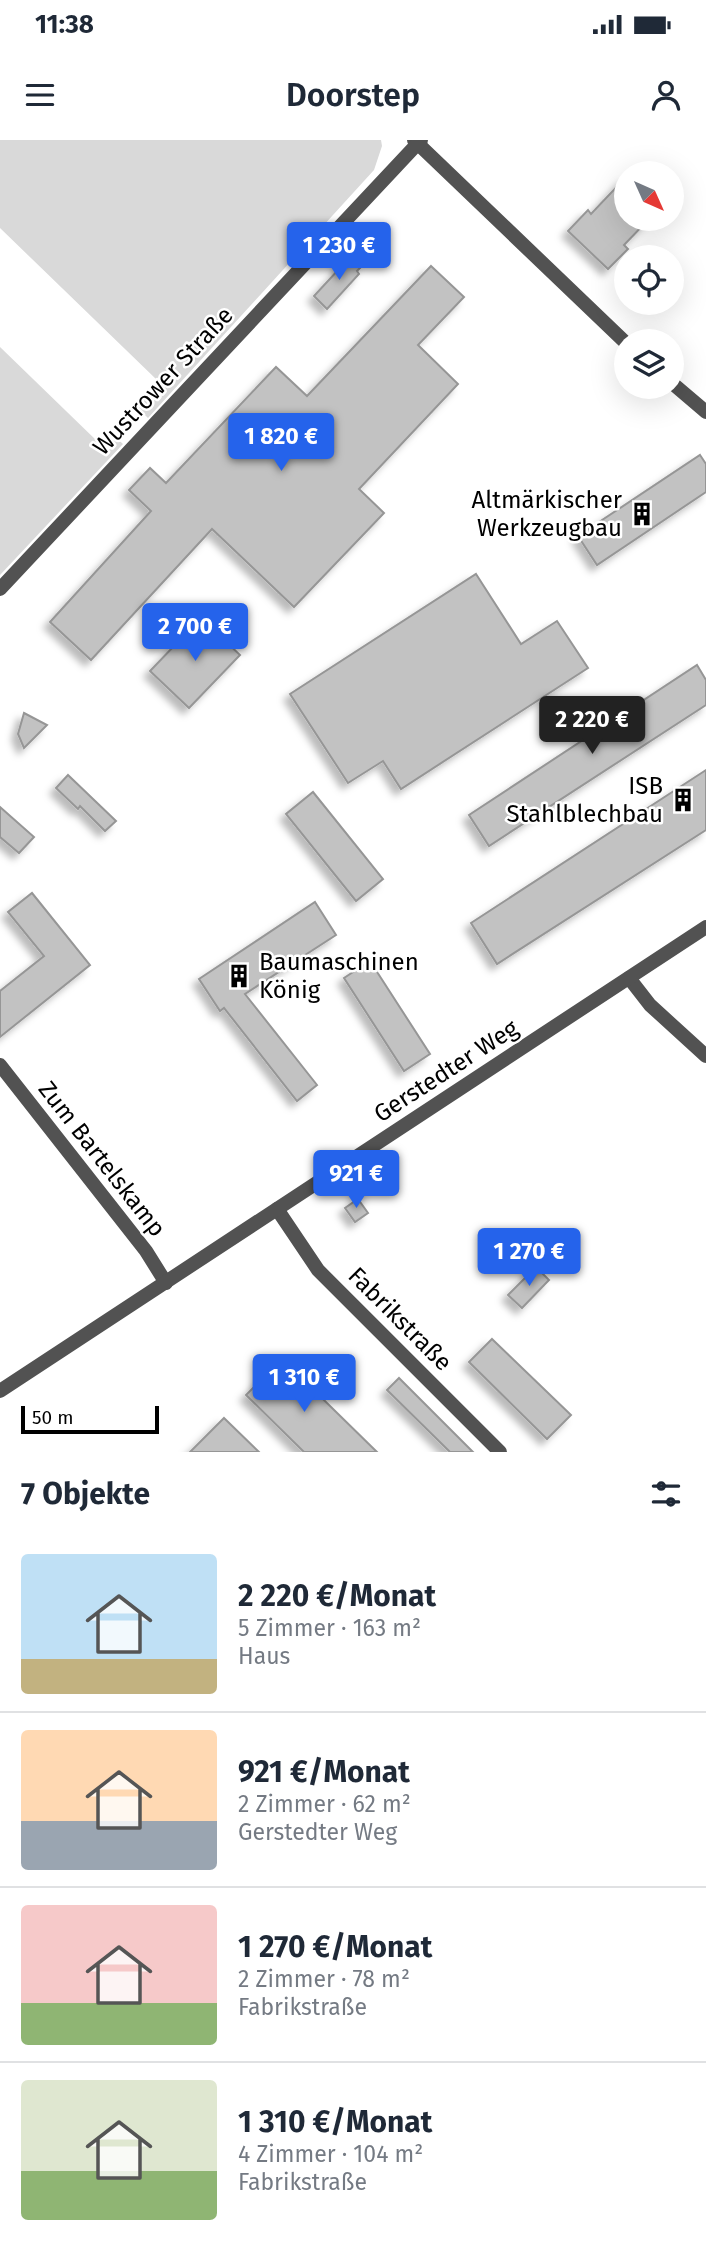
<!DOCTYPE html>
<html lang="de">
<head>
<meta charset="utf-8">
<style>
  body { margin:0; font-family:"Fira Sans",sans-serif; background:#f6f6f7; color:#1f2937; height:100vh; display:flex; flex-direction:column; font-size:26px; white-space:nowrap }
  * { box-sizing:border-box; margin:0 }
  p { font-size:23px; color:#747a83 }
  .icon { flex:none; width:38px; height:38px; fill:none; stroke:currentColor; stroke-width:2; stroke-linecap:round; stroke-linejoin:round }
  .map { position:relative; height:1312px; overflow:hidden }
  .panel { display:flex; flex-direction:column; background:#fff; flex:1 }
  .panel>* { flex:none }
  .needle { width:46px; rotate:135deg }
  .fabs { position:absolute; left:614px; top:21px; display:grid; gap:14px }
  .fabs a { display:grid; place-items:center; width:70px; height:70px; border-radius:50%; background:#fff; box-shadow:0 7px 28px #0002; font-size:35px }
  .scale { position:absolute; left:21px; bottom:18px; width:138px; box-sizing:border-box; padding-left:7px; border:4px solid #000; border-top:0; font-size:19px; line-height:24px; white-space:nowrap; color:#000; -webkit-text-stroke:5px #fff; paint-order:stroke }
  .price { position:absolute; translate:-50% -60px; padding:0 16px; border-radius:7px; background:#2563eb; color:#fff; font-size:23px; line-height:46px; filter:drop-shadow(0 2px 4px #0008) }
  .price::after { content:''; position:absolute; left:50%; top:42px; width:21px; height:16px; margin-left:-10px; background:inherit; clip-path:polygon(0 0,100% 0,50% 100%) }
  .price.selected { background:#222; color:#fff }
  ul { padding:0; list-style:none }
  li { display:flex; align-items:center; gap:21px; height:175px; padding:0 21px }
  li+li { border-top:2px solid #e0e1e3 }
  li span { display:grid; place-items:center; flex:none; width:196px; height:140px; border-radius:7px; color:#555 }
  li>.icon { margin-inline-start:auto }
  span .icon { width:84px; height:84px; fill:#fffc; stroke-width:1 }
  li b { font-size:30px }
  h2 { display:flex; justify-content:space-between; align-items:center; height:84px; padding:0 21px; font-size:30px }
  .status { display:flex; justify-content:space-between; align-items:center; height:49px; padding:0 35px; background:#fff; direction:ltr }
  .status svg { height:19px; fill:currentColor }
  header { display:flex; justify-content:space-between; align-items:center; height:91px; padding:0 21px; background:#fff; font-size:32px; font-weight:600 }
  .map>svg:first-child { display:block }
</style>
</head>
<body>
<div class="status"><b>11:38</b><svg viewBox="0 0 49 12"><path d="M0 12V9h3v3zM5 12V6h3v6zM10 12V3h3v9zM15 12V0h3v12zM26 1h20v11H26zM47 4h2v5h-2z"/></svg></div>
<header><svg class="icon" aria-label="menu" viewBox="0 0 24 24"><path d="M4 6h16M4 12h16M4 18h16"/></svg>Doorstep<svg class="icon" aria-label="person" viewBox="0 0 24 24"><circle cx="12" cy="8" r="4"/><path d="M4 21q1-7 8-7t8 7"/></svg></header>
<div class="map">
<svg width="706" height="1312" viewBox="0 0 706 1312">
  <defs>
    <filter id="shadow"><feDropShadow dx="-6" dy="6" stdDeviation="3.5" flood-color="#0004"/></filter>
  </defs>
  <rect width="100%" height="100%" fill="#fff"/>
  <g fill="#d9d9d9">
    <path d="M0,0H381L382,6L374,30L148,278L134,264L157,240L0,88Z"/>
    <path d="M0,207L98,302L109,291L123,304L0,435Z"/>
  </g>
  <g fill="#c2c2c2" stroke="#969696" stroke-width="2" filter="url(#shadow)">
    <path d="M626,37V79H649L624,105L628,109L608,129L568,91L588,70L591,74Z"/>
    <path d="M352,115L363,125L357,131L359,134L327,169L314,156Z"/>
    <path d="M431,126L464,157L418,205L458,244L359,349L384,373L294,467L212,389L91,520L50,482L151,371L129,350L150,328L166,343L276,227L307,256Z"/>
    <path d="M700,315L706,324V352L597,425L578,396Z"/>
    <path d="M476,434L521,504L557,481L588,528L401,649L383,621L348,643L290,554Z"/>
    <path d="M201,478L240,515L189,568L150,531Z"/>
    <path d="M697,525L706,540V565L489,706L469,675Z"/>
    <path d="M24,573L47,585L24,608L18,594Z"/>
    <path d="M706,630V690L497,824L471,783Z"/>
    <path d="M68,635L116,681L105,691L80,666L78,669L56,648Z"/>
    <path d="M313,652L383,739L356,761L286,674Z"/>
    <path d="M0,667L34,697L19,713L0,697Z"/>
    <path d="M32,753L90,825L0,897V851L44,816L8,772Z"/>
    <path d="M315,762L336,795L245,854L317,945L297,961L224,868L220,871L199,839Z"/>
    <path d="M370,821L430,914L404,931L344,838Z"/>
    <path d="M358,1059L368,1073L355,1082L345,1068Z"/>
    <path d="M536,1127L549,1140L522,1168L508,1155Z"/>
    <path d="M492,1199L571,1275L547,1299L469,1222Z"/>
    <path d="M282,1219L377,1312H304L246,1255Z"/>
    <path d="M399,1238L473,1312H450L387,1250Z"/>
    <path d="M224,1278L259,1312H190Z"/>
  </g>
  <g fill="none" stroke-linecap="round" stroke-linejoin="round">
    <g stroke="#525252" stroke-width="14">
      <path d="M414,0L626,203"/>
      <path d="M672,243L706,272"/>
      <path d="M0,449L421,0"/>
      <path d="M629,838L650,865L706,916"/>
      <path d="M0,925L146,1111L166,1143"/>
      <path d="M277,1069L318,1130L500,1312"/>
    </g>
    <path stroke="#525252" stroke-width="14" d="M0,1251L706,787"/>
  </g>
  <defs>
    <g id="building-bare" transform="scale(1.89)"><path d="M-4-6H4V6H1V3H-1V6H-4ZM-2.5-4.3h1.7v1.8h-1.7ZM.8-4.3h1.7v1.8H.8ZM-2.5-1h1.7V.8h-1.7ZM.8-1h1.7V.8H.8Z" fill="#000" stroke="#fff" stroke-width="2.5" paint-order="stroke"/></g>
  </defs>
  <g fill-rule="evenodd">
    <use href="#building-bare" x="642" y="374"/>
    <use href="#building-bare" x="683" y="660"/>
    <use href="#building-bare" x="239" y="836"/>
  </g>
  <g text-anchor="middle" dominant-baseline="central" stroke-width="5" stroke-linejoin="round" paint-order="stroke">
    <g font-size="24" fill="#000" stroke="#fff">
      <text transform="translate(163 241) rotate(-47)">Wustrower Straße</text>
      <text transform="translate(446 931) rotate(-33)">Gerstedter Weg</text>
      <text transform="translate(102 1019) rotate(52)">Zum Bartelskamp</text>
      <text transform="translate(400 1179) rotate(45)">Fabrikstraße</text>
    </g>
    <g font-size="24" fill="#000" stroke="#fff" text-anchor="end">
      <text x="622" y="360">Altmärkischer<tspan x="622" dy="28">Werkzeugbau</tspan></text>
      <text x="663" y="646">ISB<tspan x="663" dy="28">Stahlblechbau</tspan></text>
      <text x="259" y="822" text-anchor="start">Baumaschinen<tspan x="259" dy="28">König</tspan></text>
    </g>
  </g>
</svg>
<div class="fabs">
<a><svg class="needle" viewBox="-14 -14 28 28"><path d="M0-13l5 13h-10z" fill="#e53935"/><path d="M0 13l5-13h-10z" fill="#747a83"/></svg></a>
<a><svg class="icon" aria-label="locate" viewBox="0 0 24 24"><circle cx="12" cy="12" r="6"/><path d="M12 2v4M12 18v4M2 12h4M18 12h4"/></svg></a>
<a><svg class="icon" aria-label="layers" viewBox="0 0 24 24"><path d="M12 4l9 5-9 5-9-5zM3 14l9 5 9-5"/></svg></a>
</div>
<div class="scale">50 m</div>
<b class="price" style="left:339px;top:142px">1 230 €</b>
<b class="price" style="left:281px;top:333px">1 820 €</b>
<b class="price" style="left:195px;top:523px">2 700 €</b>
<b class="price selected" style="left:592px;top:616px">2 220 €</b>
<b class="price" style="left:356px;top:1070px">921 €</b>
<b class="price" style="left:529px;top:1148px">1 270 €</b>
<b class="price" style="left:304px;top:1274px">1 310 €</b>
</div>
<section class="panel">
<h2>7 Objekte<svg class="icon" aria-label="filters" viewBox="0 0 24 24"><path d="M4 7h16M4 17h16"/><circle cx="9" cy="7" r="2"/><circle cx="15" cy="17" r="2"/></svg></h2>
<ul>
<li><span style="background:linear-gradient(#bfe0f5 75%,#c2b280 0)"><svg class="icon" aria-label="home" viewBox="0 0 24 24"><path d="M3 11l9-7 9 7M6 9v11h12V9"/></svg></span><div><b>2 220 €/Monat</b><p>5 Zimmer · 163 m²</p><p>Haus</p></div></li>
<li><span style="background:linear-gradient(#ffd9b3 65%,#9aa5b1 0)"><svg class="icon" aria-label="home" viewBox="0 0 24 24"><path d="M3 11l9-7 9 7M6 9v11h12V9"/></svg></span><div><b>921 €/Monat</b><p>2 Zimmer · 62 m²</p><p>Gerstedter Weg</p></div></li>
<li><span style="background:linear-gradient(#f6c9c9 70%,#8fb573 0)"><svg class="icon" aria-label="home" viewBox="0 0 24 24"><path d="M3 11l9-7 9 7M6 9v11h12V9"/></svg></span><div><b>1 270 €/Monat</b><p>2 Zimmer · 78 m²</p><p>Fabrikstraße</p></div></li>
<li><span style="background:linear-gradient(#dfe7d0 65%,#8fb573 0)"><svg class="icon" aria-label="home" viewBox="0 0 24 24"><path d="M3 11l9-7 9 7M6 9v11h12V9"/></svg></span><div><b>1 310 €/Monat</b><p>4 Zimmer · 104 m²</p><p>Fabrikstraße</p></div></li>
</ul>
</section>
</body>
</html>
